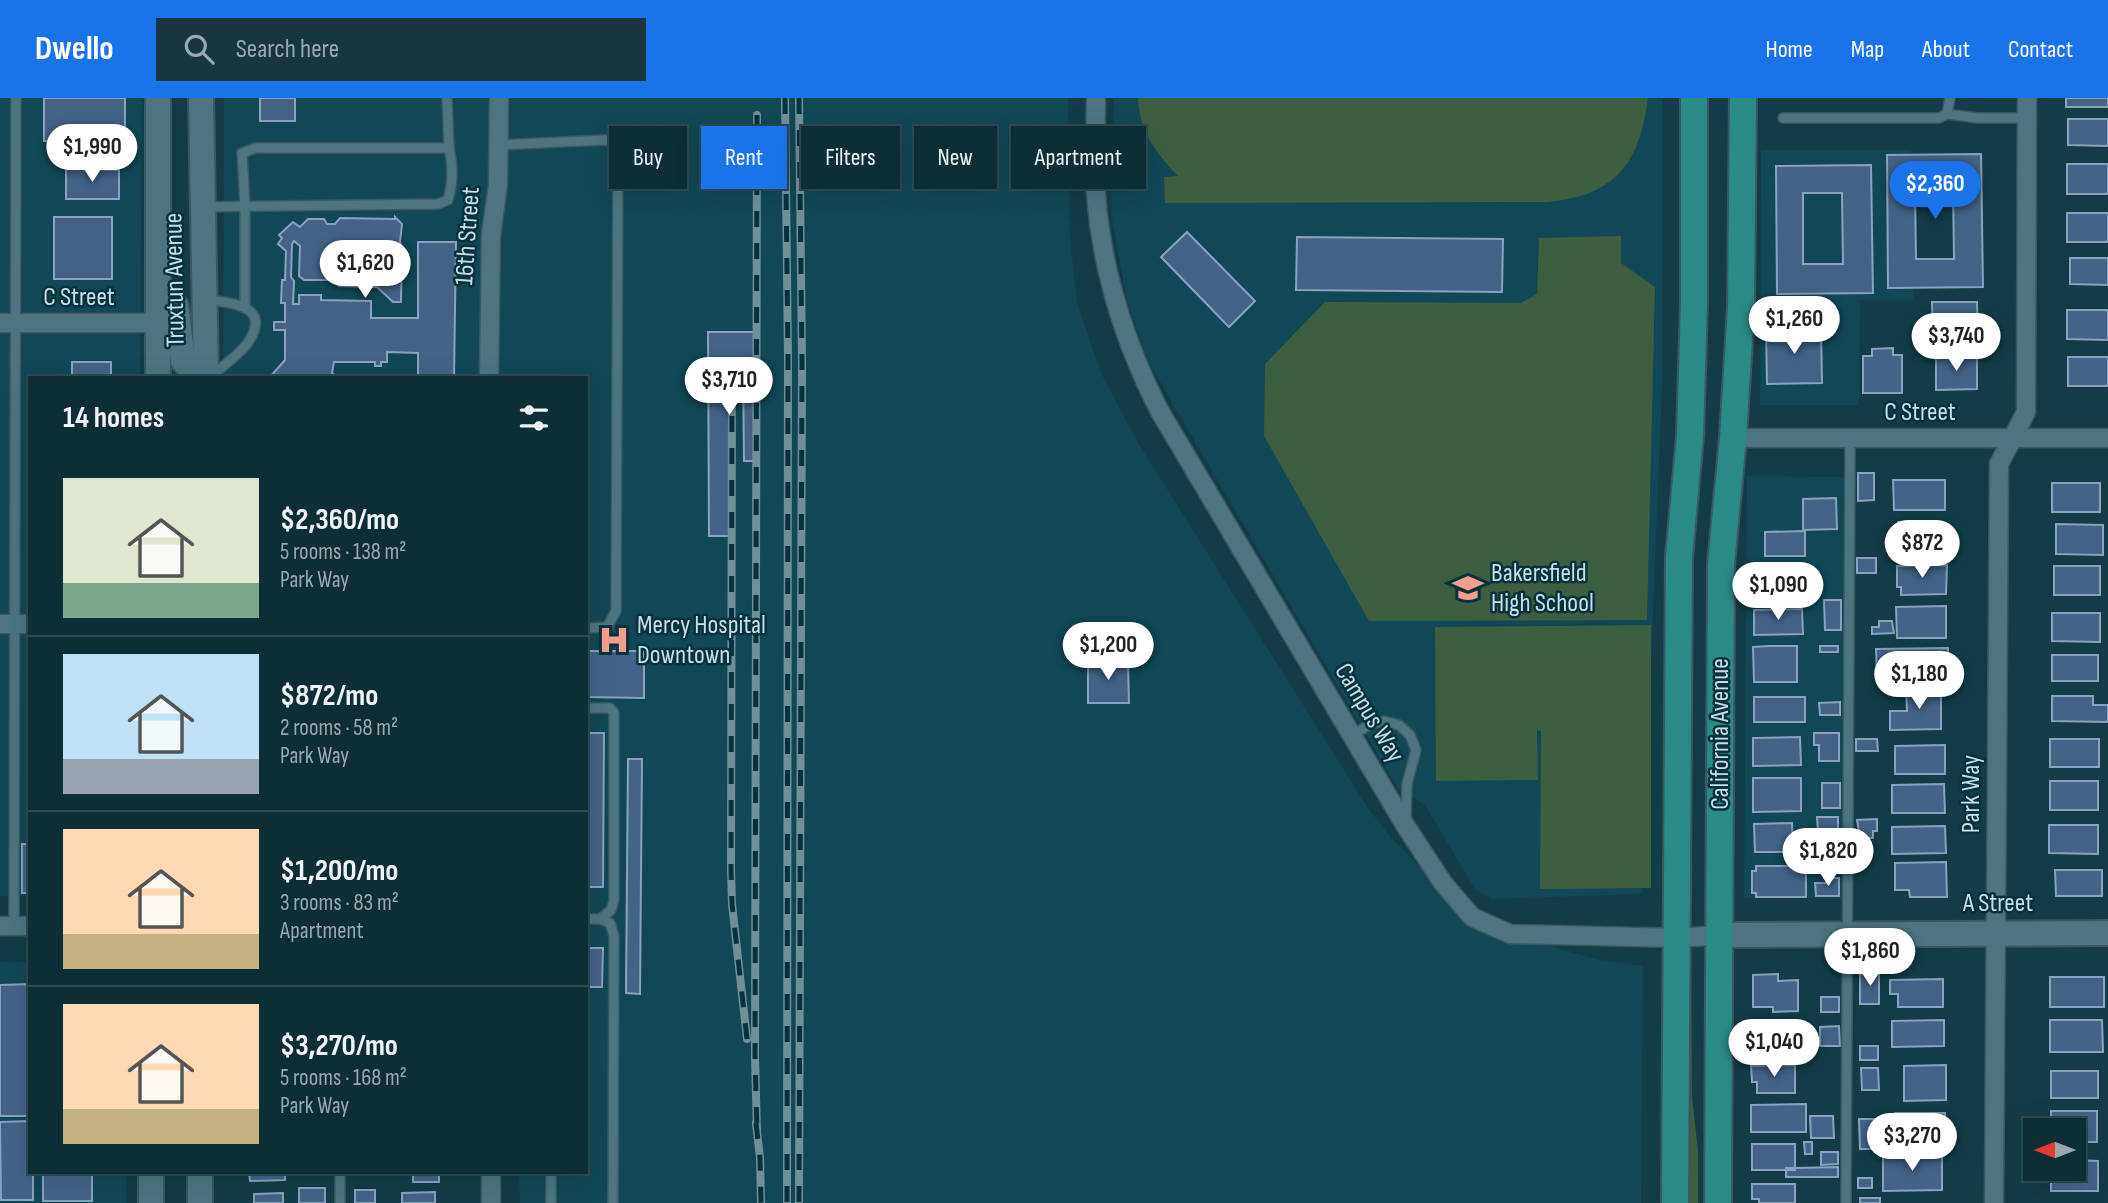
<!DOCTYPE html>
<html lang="en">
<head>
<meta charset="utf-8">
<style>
  body { margin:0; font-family:"Sofia Sans Condensed",sans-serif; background:#17363d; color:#f1f3f6; height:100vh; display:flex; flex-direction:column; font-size:26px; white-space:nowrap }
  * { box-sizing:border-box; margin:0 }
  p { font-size:23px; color:#9ba8ad }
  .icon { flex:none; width:38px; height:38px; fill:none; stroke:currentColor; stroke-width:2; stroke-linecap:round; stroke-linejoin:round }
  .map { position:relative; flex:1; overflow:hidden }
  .panel { position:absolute; left:28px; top:278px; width:560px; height:798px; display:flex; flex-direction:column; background:#0e2e35; border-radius:0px; box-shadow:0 7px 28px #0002,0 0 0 2px #2e4a50 }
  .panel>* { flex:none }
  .top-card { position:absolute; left:609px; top:28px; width:665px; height:63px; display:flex; gap:14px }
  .needle { width:46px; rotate:270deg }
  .buttons { position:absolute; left:2023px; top:1020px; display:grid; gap:14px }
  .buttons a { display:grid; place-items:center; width:63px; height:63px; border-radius:0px; background:#0e2e35; box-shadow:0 7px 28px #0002,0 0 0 2px #2e4a50; font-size:35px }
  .price { position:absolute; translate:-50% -60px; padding:0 16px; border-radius:24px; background:#fff; color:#222; font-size:23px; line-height:46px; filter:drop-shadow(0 2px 4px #0008) }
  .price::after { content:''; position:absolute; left:50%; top:42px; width:21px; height:16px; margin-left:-10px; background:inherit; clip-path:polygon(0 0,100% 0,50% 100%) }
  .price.selected { background:#1a73e8; color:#fff }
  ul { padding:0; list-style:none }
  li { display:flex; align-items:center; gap:21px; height:175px; padding:0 35px }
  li+li { border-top:2px solid #2e4a50 }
  li span { display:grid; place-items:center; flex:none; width:196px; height:140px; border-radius:0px; color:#555 }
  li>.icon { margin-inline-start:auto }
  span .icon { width:84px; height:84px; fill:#fffc; stroke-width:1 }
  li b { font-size:30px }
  h2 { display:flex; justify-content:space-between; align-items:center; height:84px; padding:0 35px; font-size:30px }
  .chip { padding:0 24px; border-radius:0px; background:#0e2e35; box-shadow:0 7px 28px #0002,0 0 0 2px #2e4a50; font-size:24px; line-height:63px }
  .chip.selected { background:#1a73e8; color:#fff }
  header { display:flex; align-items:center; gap:42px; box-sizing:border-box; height:98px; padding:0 35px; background:#1a73e8; color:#fff }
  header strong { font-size:33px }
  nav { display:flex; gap:38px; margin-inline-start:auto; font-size:24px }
  .search { width:490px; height:63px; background:#17363d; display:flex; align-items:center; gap:18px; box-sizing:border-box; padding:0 24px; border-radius:0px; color:#9ba8ad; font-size:26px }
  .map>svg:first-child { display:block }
</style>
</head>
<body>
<header>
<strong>Dwello</strong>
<div class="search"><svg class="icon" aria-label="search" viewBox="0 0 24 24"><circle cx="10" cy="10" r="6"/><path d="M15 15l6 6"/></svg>Search here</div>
<nav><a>Home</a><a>Map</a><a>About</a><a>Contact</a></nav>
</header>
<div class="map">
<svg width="2108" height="1105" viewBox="0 0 2108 1105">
  <rect width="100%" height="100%" fill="#123d47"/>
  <g fill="#104855">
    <path d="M0,0H142L140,280H30V799L0,798Z"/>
    <path d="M224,0H1068L1070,140L1077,205L1101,275L1138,345L1368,710L1392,741L1425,774L1456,799L1489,820L1524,838L1562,852L1600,862L1643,868L1641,1105H520L519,1075L586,1074V280H223Z"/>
    <path d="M1114,0H1662V289L1642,796L1492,801L1475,791L1425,707L1398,691L1148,263L1127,202L1111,116Z"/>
    <path d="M1761,52H1911L1913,202H1860L1859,307H1760Z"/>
    <path d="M1747,378L1844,379L1842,800H1744Z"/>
    <path d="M0,864H30V1074L126,1075V1105H0Z"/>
  </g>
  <g fill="#3e5e41">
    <path d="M1138,0H1648C1640,65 1615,98 1548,104L1165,105L1164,79L1178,78C1156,55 1139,33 1138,0Z"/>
    <path d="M1621,138V165L1655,189L1647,522L1369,523L1264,338L1265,266L1325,204L1521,205L1537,196L1539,140Z"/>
    <path d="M1651,527V790L1540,791L1541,633L1537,632L1538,682L1436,683L1435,529Z"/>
    <path d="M1692,875V998L1698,1053V1105H1687V1054L1691,998Z"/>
  </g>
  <g fill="#436386" stroke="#89a2bd" stroke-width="2" fill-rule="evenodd">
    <rect x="44" y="0" width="81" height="43"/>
    <rect x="260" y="0" width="35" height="23"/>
    <rect x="2066" y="0" width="42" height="9"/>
    <path d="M2068,21H2108V48L2068,47Z"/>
    <path d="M1981,56L1983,189L1888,190L1887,57ZM1953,88L1954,161H1916L1915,89Z"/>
    <rect x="2067" y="66" width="41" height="30"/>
    <path d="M1871,67L1873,195L1777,196L1776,68ZM1803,95H1842L1843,166H1803Z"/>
    <path d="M66,71L119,72V101H66Z"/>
    <rect x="2067" y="115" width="41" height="29"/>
    <rect x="54" y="119" width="58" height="62"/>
    <path d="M395,119L402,126L400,144L402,149L401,204H393L377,189L339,188L333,182H304L299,178L300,148L294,143L292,146L291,179L294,183L293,206H299V197H321V202L371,203V220H418V144H456L454,280H418V255L387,254V264H381V268H375V264H334L332,275L337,280H269L285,262V232H274V224H285V205H281L282,182H285L286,153L278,146L282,140L279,137L293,124L300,129L308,121H324L327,126H335L340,120L395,121Z"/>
    <path d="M1187,134L1255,203L1229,229L1161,159Z"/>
    <path d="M1297,139L1503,141L1502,194L1296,192Z"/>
    <path d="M2070,160H2108V187L2070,186Z"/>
    <path d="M1932,204H1977L1978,244L1933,245Z"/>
    <path d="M2067,212H2108V242L2067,241Z"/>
    <path d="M1766,231H1821L1822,285L1767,286Z"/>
    <path d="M708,234H757L758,363H744L743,278H730L731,438H709Z"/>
    <path d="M1893,250V257H1902V295H1863V258H1872V251Z"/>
    <path d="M1936,259H1977V291L1936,292Z"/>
    <rect x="2068" y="259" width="40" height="29"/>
    <rect x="72" y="264" width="39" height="16"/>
    <path d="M1858,375H1874V402L1858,403Z"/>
    <path d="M1893,382H1945V412H1894Z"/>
    <rect x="2052" y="385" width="48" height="29"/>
    <path d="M1836,400L1837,431L1803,432V401Z"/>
    <rect x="28" y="402" width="2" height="88"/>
    <path d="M1933,423V451H1898V424Z"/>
    <path d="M2056,426L2103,427V457L2056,456Z"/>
    <path d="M1805,433V458H1765V434Z"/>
    <rect x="1857" y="460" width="19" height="15"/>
    <path d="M1947,467L1946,496L1901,497V489H1897V468Z"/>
    <rect x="2054" y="468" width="46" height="29"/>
    <path d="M1824,502H1841V532H1825Z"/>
    <path d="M1946,508V540H1897L1896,509Z"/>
    <path d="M1802,511L1803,536L1754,537V512Z"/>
    <path d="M2052,515H2100V544L2052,543Z"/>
    <path d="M1879,523H1892L1894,535L1872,536V529H1879Z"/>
    <path d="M1769,548H1797V584H1754L1753,549Z"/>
    <rect x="1820" y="548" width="18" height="6"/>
    <path d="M1948,550V577L1877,578L1876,551Z"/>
    <path d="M586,553H644V600L586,599Z"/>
    <rect x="2052" y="557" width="46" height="26"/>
    <path d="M1088,563L1128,564L1129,605H1088Z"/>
    <path d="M1906,591H1941V631L1890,632V613H1907Z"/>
    <path d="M2052,598H2093V607H2108V624L2052,623Z"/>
    <rect x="1754" y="599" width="51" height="25"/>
    <path d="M1840,604V617H1820L1819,605Z"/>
    <path d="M586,635H604L603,789H586Z"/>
    <path d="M1814,635H1839V663H1819V647H1814Z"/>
    <path d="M1800,639L1801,667L1753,668V640Z"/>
    <path d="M1856,641H1877L1878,653H1856Z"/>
    <rect x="2050" y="641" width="49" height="28"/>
    <path d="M1945,647V676H1895V648Z"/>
    <path d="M628,661H642L640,896L626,895Z"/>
    <path d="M1753,680H1801V713L1753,714Z"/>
    <rect x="2050" y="683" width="48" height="29"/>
    <rect x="1822" y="685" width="18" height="25"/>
    <path d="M1944,686L1945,715H1892V687Z"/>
    <path d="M1817,719H1838V735H1818Z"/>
    <path d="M1877,721V733H1873V740H1860L1857,722Z"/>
    <path d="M1792,725L1793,754H1755L1754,726Z"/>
    <path d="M2049,727H2098V756L2049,755Z"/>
    <path d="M1945,728L1946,755L1892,756V729Z"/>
    <rect x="22" y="746" width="8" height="49"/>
    <path d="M1946,764L1947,799H1910L1909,792H1895V765Z"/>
    <path d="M1756,768H1806V799H1756V795H1752V773H1756Z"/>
    <path d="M2055,772H2102V798H2056Z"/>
    <path d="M1826,780H1839V798H1816L1815,785H1826Z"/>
    <path d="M588,850H603L602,889H588Z"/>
    <rect x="1860" y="875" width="19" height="31"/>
    <path d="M1778,876V883L1798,882V913L1773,914V909H1753V877Z"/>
    <rect x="2050" y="879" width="54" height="30"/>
    <path d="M1943,881V909H1898V896H1890V882Z"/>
    <path d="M30,886V1018H0V887Z"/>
    <rect x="1821" y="899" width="18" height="15"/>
    <path d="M1944,922V948L1892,949V923Z"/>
    <path d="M2050,922H2102L2103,954H2050Z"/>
    <path d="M1839,928L1840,948H1820V929Z"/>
    <path d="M1752,930H1797V955H1757V945H1752Z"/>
    <rect x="1860" y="948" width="18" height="14"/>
    <path d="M1795,967V995H1757V984H1752L1751,968Z"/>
    <path d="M1946,967V1002L1904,1003V968Z"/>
    <path d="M1861,970H1878L1879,992H1862Z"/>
    <rect x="2051" y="973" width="47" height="27"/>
    <path d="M1806,1006V1034H1751V1007Z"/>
    <path d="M2051,1013H2097V1044H2074V1032H2051Z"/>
    <path d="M1895,1015H1945V1041L1899,1042V1026H1895Z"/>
    <path d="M1810,1018H1833L1834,1040H1811Z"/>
    <path d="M1859,1021H1880V1051H1860Z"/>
    <path d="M30,1023V1074H33V1102H1L0,1024Z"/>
    <path d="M1804,1044H1812V1056H1805Z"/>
    <path d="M1752,1046H1795V1070H1786V1072H1752Z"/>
    <path d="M1821,1054H1838V1066L1821,1067Z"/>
    <path d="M1883,1058H1942V1092L1883,1093Z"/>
    <path d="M2074,1062L2098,1063V1093H2051V1071H2074Z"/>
    <path d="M1838,1069V1079H1786V1072H1795V1070Z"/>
    <rect x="43" y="1074" width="49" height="29"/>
    <path d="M249,1074H285V1082L250,1083Z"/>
    <rect x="413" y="1074" width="26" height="10"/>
    <rect x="1858" y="1080" width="14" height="10"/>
    <path d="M1752,1086H1795V1105H1759V1101H1752Z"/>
    <rect x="299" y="1090" width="26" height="15"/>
    <rect x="355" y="1092" width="20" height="13"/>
    <path d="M435,1094V1105H402V1095Z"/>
    <path d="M283,1095V1105H254V1096Z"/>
    <rect x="1860" y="1100" width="20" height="5"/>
  </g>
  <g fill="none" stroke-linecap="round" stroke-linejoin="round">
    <g stroke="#3a585e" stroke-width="12">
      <g id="lane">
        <path d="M447,0L449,50"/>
        <path d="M1947,16L1978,20H2027"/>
        <path d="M1783,20H1939L1947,16L1950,0"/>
        <path d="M499,47L605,42L618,45L616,513L607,529L586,530"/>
        <path d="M203,109C282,108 360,107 438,106L448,102C453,85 453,67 449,50H256L242,55L245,108V209"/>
        <path d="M206,202C231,204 274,208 247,246C238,258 221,269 210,279"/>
        <path d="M586,610H610L614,615V802L611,812L600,821"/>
        <path d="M1352,638L1370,626L1384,623L1399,627L1410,637L1416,652L1407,686L1406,722"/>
        <path d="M586,821H600L610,825L614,838L613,1105"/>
        <path d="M14,828L16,0"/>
        <path d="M340,1105V1074"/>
        <path d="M551,1105V1074"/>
        <path d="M1846,1105L1850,340"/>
      </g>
    </g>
    <g stroke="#3a585e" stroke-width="21">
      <g id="street">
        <path d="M1096,0C1096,32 1093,65 1096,97C1102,174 1124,243 1159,312L1405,727L1443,785L1472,819L1510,836L1678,840L1720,837"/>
        <path d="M0,225H159"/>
        <path d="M489,280L491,137L498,87L499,0"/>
        <path d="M1733,340H2108"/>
        <path d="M0,526H30"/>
        <path d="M0,828H30"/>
        <path d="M491,1105V1074"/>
        <path d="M1994,1105L1999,366L2026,314L2027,0"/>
      </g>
    </g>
    <g stroke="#3a585e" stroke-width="28">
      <g id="secondary">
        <path d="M158,0V280"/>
        <path d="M201,0L206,280"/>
        <path d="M159,189L176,208L183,263L203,280"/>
        <path d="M1720,837L2108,835"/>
        <path d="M200,1074V1105"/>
        <path d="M151,1105V1074"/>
      </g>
    </g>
    <g stroke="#3a585e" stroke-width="30">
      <g id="primary">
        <path d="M1675,1105L1679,459L1690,338L1694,205V0"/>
        <path d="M1718,1105L1721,466L1733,340L1741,208L1743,0"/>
      </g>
    </g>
    <use href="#lane" stroke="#4c7580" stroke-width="9"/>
    <use href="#street" stroke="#4c7580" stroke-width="18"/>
    <use href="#secondary" stroke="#4c7580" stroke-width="24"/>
    <use href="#primary" stroke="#2a8a85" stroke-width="26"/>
    <g stroke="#709098" stroke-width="8">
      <g id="rail">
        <path d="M785,0L788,260L787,1105"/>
        <path d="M799,0L802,263L799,1105"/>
        <path d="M757,17L755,959L757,1034"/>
        <path d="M732,286L731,771L732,806L747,941"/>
        <path d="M756,1025L760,1060L761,1105"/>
      </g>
    </g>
    <use href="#rail" stroke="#05333d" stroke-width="5" stroke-dasharray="16" stroke-linecap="butt"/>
  </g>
  <defs>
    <g id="school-bare" transform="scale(2.415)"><path d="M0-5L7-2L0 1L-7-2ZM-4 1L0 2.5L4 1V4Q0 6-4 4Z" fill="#f59d8e" stroke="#05333d" stroke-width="2.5" paint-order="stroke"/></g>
    <g id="hospital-bare" transform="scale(2.415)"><path d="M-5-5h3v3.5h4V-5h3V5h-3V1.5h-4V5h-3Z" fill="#f59d8e" stroke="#05333d" stroke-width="2.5" paint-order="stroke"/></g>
  </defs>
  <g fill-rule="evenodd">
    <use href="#school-bare" x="1468" y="490"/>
    <use href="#hospital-bare" x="614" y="542"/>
  </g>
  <g text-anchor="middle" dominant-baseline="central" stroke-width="5" stroke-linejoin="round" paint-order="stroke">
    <g font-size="26" fill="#c9dfe5" stroke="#05333d">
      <text transform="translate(468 138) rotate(-86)">16th Street</text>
      <text transform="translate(175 182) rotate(-91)">Truxtun Avenue</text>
      <text x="79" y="199">C Street</text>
      <text x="1920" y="314">C Street</text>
      <text transform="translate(1369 615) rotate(59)">Campus Way</text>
      <text transform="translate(1720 636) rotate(-90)">California Avenue</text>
      <text transform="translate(1971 696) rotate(-90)">Park Way</text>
      <text x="1998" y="805">A Street</text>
    </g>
    <g font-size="26" fill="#c9dfe5" stroke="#05333d" text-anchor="start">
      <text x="1491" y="475">Bakersfield<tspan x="1491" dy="30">High School</tspan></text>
      <text x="637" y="527">Mercy Hospital<tspan x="637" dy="30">Downtown</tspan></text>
    </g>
  </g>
</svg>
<div class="buttons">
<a><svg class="needle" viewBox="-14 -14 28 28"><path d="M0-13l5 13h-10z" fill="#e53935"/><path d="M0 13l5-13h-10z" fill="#9ba8ad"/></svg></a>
</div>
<b class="price" style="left:92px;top:86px">$1,990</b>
<b class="price selected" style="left:1935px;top:123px">$2,360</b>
<b class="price" style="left:365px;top:202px">$1,620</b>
<b class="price" style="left:1794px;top:258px">$1,260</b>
<b class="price" style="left:1956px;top:275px">$3,740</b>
<b class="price" style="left:729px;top:319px">$3,710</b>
<b class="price" style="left:1922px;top:482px">$872</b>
<b class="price" style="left:1778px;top:524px">$1,090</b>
<b class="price" style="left:1108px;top:584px">$1,200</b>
<b class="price" style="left:1919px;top:613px">$1,180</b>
<b class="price" style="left:1828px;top:790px">$1,820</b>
<b class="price" style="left:1870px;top:890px">$1,860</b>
<b class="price" style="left:1774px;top:981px">$1,040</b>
<b class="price" style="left:1912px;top:1075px">$3,270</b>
<div class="top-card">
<a class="chip">Buy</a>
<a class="chip selected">Rent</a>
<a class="chip">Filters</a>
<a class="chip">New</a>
<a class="chip">Apartment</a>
</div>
<section class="panel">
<h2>14 homes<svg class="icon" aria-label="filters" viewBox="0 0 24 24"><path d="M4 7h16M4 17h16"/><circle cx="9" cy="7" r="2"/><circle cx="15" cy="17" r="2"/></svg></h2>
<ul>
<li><span style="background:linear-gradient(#dfe7d0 75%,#7fa58c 0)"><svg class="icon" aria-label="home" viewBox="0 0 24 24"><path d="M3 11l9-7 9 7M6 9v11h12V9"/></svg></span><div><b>$2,360/mo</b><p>5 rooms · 138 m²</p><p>Park Way</p></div></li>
<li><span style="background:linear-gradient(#bfe0f5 75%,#9aa5b1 0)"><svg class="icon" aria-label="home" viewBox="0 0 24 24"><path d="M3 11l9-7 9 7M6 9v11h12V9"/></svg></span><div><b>$872/mo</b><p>2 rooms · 58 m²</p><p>Park Way</p></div></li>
<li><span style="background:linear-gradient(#ffd9b3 75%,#c2b280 0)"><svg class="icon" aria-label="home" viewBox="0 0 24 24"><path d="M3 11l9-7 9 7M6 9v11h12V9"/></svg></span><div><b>$1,200/mo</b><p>3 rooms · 83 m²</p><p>Apartment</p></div></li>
<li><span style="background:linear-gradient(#ffd9b3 75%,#c2b280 0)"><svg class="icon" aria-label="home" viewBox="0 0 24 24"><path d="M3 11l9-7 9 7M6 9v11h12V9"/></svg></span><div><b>$3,270/mo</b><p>5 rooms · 168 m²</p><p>Park Way</p></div></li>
</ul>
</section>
</div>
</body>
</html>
